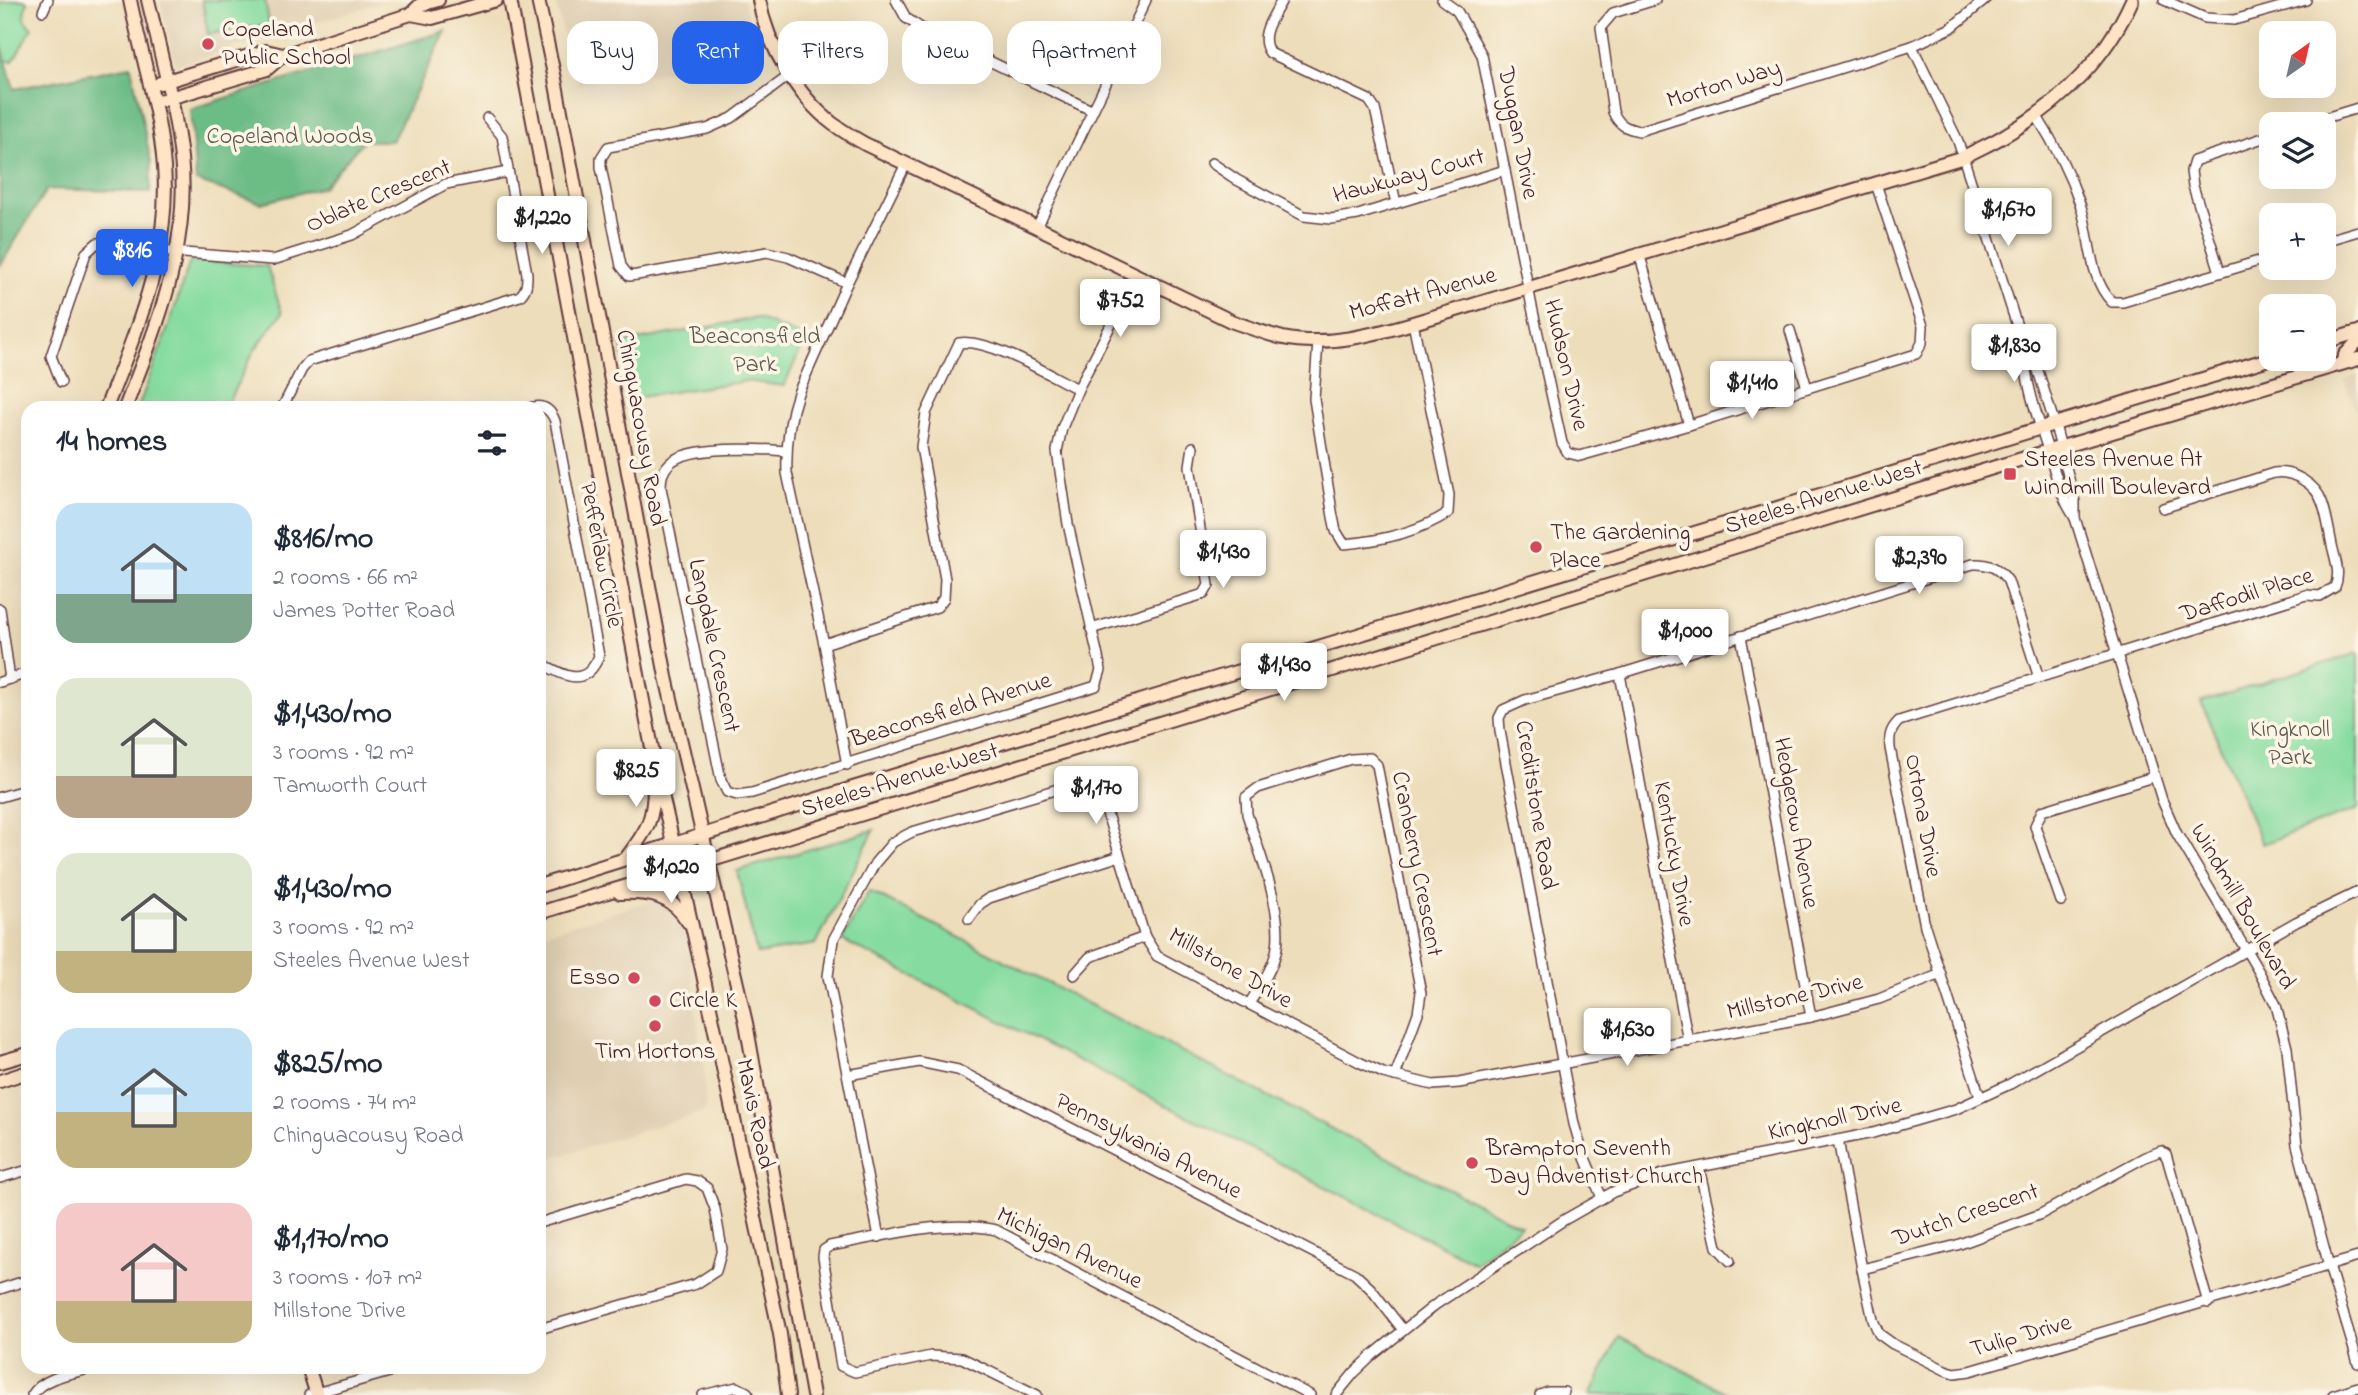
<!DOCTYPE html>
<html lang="en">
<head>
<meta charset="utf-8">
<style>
  body { margin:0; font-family:"Indie Flower",sans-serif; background:#f2f2f3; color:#1f2937; height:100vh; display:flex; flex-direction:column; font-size:26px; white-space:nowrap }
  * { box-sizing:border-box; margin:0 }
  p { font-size:23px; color:#747a83 }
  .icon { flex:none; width:38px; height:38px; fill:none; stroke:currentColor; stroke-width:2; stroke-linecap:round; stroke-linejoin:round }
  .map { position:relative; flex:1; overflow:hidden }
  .details { position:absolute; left:21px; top:401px; width:525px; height:973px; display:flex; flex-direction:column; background:#fff; border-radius:21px; box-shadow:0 7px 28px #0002 }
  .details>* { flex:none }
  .hud { position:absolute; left:567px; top:21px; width:665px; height:63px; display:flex; gap:14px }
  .needle { width:46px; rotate:34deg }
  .fabs { position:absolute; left:2259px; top:21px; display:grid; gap:14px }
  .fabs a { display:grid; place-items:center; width:77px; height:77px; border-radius:14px; background:#fff; box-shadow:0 7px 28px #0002; font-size:35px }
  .price { position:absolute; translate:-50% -60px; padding:0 16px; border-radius:7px; background:#fff; color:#222; font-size:23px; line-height:46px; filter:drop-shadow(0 2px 4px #0008) }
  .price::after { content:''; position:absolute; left:50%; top:42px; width:21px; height:16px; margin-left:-10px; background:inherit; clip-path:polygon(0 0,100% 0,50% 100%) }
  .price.active { background:#2563eb; color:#fff }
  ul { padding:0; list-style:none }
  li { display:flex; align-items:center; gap:21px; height:175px; padding:0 35px }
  li span { display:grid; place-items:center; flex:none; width:196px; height:140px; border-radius:21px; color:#555 }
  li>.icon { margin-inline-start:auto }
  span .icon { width:84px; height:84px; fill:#fffc; stroke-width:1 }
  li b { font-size:30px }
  h2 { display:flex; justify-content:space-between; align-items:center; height:84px; padding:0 35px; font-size:30px }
  .tag { padding:0 24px; border-radius:21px; background:#fff; box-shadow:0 7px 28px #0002; font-size:24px; line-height:63px }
  .tag.active { background:#2563eb; color:#fff }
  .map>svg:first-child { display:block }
</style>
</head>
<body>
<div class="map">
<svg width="2358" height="1395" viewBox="0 0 2358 1395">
  <rect width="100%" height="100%" fill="#fcf5e5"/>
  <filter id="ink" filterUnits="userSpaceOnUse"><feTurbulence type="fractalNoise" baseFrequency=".0143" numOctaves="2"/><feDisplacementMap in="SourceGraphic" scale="14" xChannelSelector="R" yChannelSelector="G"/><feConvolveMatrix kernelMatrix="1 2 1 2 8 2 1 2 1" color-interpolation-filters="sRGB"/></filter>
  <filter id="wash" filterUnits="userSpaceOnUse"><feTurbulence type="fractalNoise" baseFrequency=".00686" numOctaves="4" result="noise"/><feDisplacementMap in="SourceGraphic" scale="28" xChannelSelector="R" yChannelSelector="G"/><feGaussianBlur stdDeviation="1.57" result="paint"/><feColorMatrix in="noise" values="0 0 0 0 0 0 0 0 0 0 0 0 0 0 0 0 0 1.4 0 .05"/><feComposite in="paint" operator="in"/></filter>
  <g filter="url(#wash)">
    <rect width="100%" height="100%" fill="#edddba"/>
    <g fill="#dfceb1">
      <path d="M160,0H388L177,65L175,64Z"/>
      <path d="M555,0H744L750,27L684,69L577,85Z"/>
      <path d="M2358,375V417L2344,380Z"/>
      <path d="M668,896L683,909L704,1071L706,1111L539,1162V935Z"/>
    </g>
    <g fill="#86dca0" stroke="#687e66" stroke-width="2">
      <path d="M14,0H24L28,3C22,12 23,22 32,28L13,61H6L0,40V3Z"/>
      <path d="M202,0H265L269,24L208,34Z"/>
      <path d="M190,261L267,266L282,313L254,351L225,408H138L169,325Z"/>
      <path d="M757,318L806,338L784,386L746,381L632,398L621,343Z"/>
      <path d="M2358,653V809L2262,844L2201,702Z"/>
      <path d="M874,830L816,944L757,954L737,871Z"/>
      <path d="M869,891L1521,1226L1475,1263L842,940Z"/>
      <path d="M1619,1337L1731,1395H1590Z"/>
    </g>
    <g fill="#6cbc86" stroke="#5b6e58" stroke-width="2">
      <path d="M446,31L392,141H363L323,187L261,203L196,181L190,109Z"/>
      <path d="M0,40L14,89L131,66L151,162L150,192L47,189L0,266Z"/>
    </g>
  </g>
  <g filter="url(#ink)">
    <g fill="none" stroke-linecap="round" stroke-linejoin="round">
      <g stroke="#623c40" stroke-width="12">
        <g id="street">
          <path d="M896,0L906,18L921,28L1091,110"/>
          <path d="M1282,0C1274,16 1257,36 1270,53L1369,100L1375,109L1396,203"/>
          <path d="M1442,0L1457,11L1482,55L1532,307L1562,443L1568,453L1580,456L1689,425L1916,354L1922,343L1923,326L1876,184"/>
          <path d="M1655,0L1613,13L1601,27L1613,112C1619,125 1625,128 1639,131L1912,46L1951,28L1985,0"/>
          <path d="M2164,0L2205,18L2234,20L2306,0"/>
          <path d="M43,11L48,0"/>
          <path d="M1912,46L1958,141L2024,348C2025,384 2038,419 2049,453C2056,476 2062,499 2075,518"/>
          <path d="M790,75L732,118L707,129L608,147L601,158V167L621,266L629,276L637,275L767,252L788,257L847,283"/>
          <path d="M2036,115C2054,143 2069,172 2080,204C2091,234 2088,278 2112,302H2123L2272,257"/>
          <path d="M2305,124L2358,108"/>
          <path d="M1212,163L1237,180L1304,216L1331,219L1358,215L1505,170"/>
          <path d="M1037,227L1146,0"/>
          <path d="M2324,241L2358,231"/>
          <path d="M1639,253L1689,425"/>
          <path d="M2220,272L2193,186L2191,171L2194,161L2272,135"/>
          <path d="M1790,330L1807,388"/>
          <path d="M1318,341L1314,399L1333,517L1336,531L1344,544C1379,541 1418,532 1448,513L1449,495L1413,323"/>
          <path d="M2024,348L2035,361L2055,425L2075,502V518L2162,800L2177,834L2259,972L2276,1005L2287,1048L2297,1145L2329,1266L2358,1363"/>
          <path d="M61,382L51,356L86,253L97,243L158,251L273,260L352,235L446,184L508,172"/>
          <path d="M282,408L302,369L309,361L520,296C527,289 527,284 527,274L502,136L487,118"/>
          <path d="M529,408C542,404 550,408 555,421L599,656C585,690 563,675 539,662"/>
          <path d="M786,451C761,449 689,445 670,463C662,471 661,478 661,488L721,780L727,792L737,795L752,793L1096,686L1101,670L1068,524L1057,451L1062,428L1078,389L1136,276"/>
          <path d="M0,609L10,679"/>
          <path d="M1091,629L1204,594L1209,585L1190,466L1193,447"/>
          <path d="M1741,636L1811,1017"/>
          <path d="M824,644L937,607L944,598L945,579L921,447L926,413L959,343C990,338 1049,375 1078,389"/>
          <path d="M1620,674L1688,1041"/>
          <path d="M0,682L28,673"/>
          <path d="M847,765L824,644L787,473C786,446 789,419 798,393L847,283L906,164"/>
          <path d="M0,797L28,789"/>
          <path d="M2061,901L2035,826L2042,811L2153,777"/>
          <path d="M969,919L980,904L989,898L1120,856"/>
          <path d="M1074,975L1090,957L1145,937"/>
          <path d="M1249,1004C1258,989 1270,974 1275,956C1287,917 1259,853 1247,814L1246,797L1258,788L1351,759L1370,758L1377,765L1421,993L1418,1013L1395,1076"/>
          <path d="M848,1075L919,1062L958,1070L1355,1274L1371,1289L1403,1330"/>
          <path d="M1980,1097L1925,926L1890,748C1889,736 1890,730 1899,721L2306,595L2320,596L2335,587C2341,573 2335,559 2332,545C2329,531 2327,515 2322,502C2316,484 2292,470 2274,473L2163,508"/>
          <path d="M1838,1140L1862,1269L1873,1320L1879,1334L1893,1344L1945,1370L1955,1373L1970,1371L2358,1257"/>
          <path d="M1699,1168L1717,1247L1730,1261"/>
          <path d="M0,1178L28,1170"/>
          <path d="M1602,1198L1582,1151L1574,1124L1500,731L1499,718L1503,710L1525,700L1620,674L1973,564C1989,563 1999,568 2008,581L2039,678"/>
          <path d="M539,1223L686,1179L697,1181L707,1188L715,1209L722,1249L716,1271L696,1284L539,1329"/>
          <path d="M879,1237L828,976L833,940L875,863L893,842L912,832L1085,781L1091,782L1099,788L1145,937L1157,956L1361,1063L1383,1073L1433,1085L1459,1083L1811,1017L1879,999L1941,974"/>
          <path d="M1862,1269L1957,1245L2041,1214L2145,1157L2161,1151L2166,1154L2208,1303"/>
          <path d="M0,1289L28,1280"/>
          <path d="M32,1395C43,1376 76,1373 97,1367"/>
          <path d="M309,1395L407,1367"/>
          <path d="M703,1395L737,1387L747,1392L749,1395"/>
          <path d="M1037,1395L962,1358L931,1356L855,1372L841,1366L823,1257L824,1250L830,1246C882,1237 944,1218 996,1230L1310,1395"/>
          <path d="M1336,1395L1354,1373L1374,1354L1435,1305L1564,1220L1613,1192L1663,1174L1873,1133L1956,1109L2010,1084L2296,922L2358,892"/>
          <path d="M1540,1395L1548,1392H1564"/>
          <path d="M2333,1395L2358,1387"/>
        </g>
      </g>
      <g stroke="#623c40" stroke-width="16">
        <g id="secondary">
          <path d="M510,0L655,764L702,970L780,1334L788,1395"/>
          <path d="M538,0L555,79L666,677L746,1023L813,1395"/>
          <path d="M759,0C767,45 797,96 833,124C843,131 854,138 865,144L1231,321C1248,327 1266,334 1283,338C1326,347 1372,335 1413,323L1964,157C1978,149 1993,143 2007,134C2061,103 2107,57 2132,0"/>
          <path d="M411,14L432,18L496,0"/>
          <path d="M160,83L266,51L283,55"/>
          <path d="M163,100L267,69L283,55L411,14L420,5L438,0"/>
          <path d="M2324,342L2358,332"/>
          <path d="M2344,362L2345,355L2358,341"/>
          <path d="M106,408C136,331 171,251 164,167C160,111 141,55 130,0"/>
          <path d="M125,408C156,329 191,244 181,158C175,105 160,52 148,0"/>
          <path d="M627,857C647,830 654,820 654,785"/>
          <path d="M539,886L853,788L2272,358"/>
          <path d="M620,893C649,892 672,895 688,922"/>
          <path d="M539,913L2035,455L2358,359"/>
          <path d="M0,1062L28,1054"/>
          <path d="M0,1081L28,1072"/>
          <path d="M308,1367L317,1395"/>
        </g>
      </g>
      <use href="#street" stroke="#fff" stroke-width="9"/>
      <use href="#secondary" stroke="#ffe4c6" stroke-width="12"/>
    </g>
  </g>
  <g fill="#d1495b" stroke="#fcf5e5" stroke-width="2.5">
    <circle cx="208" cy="44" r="7"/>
    <rect x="2003" y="467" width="14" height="14" rx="3.5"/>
    <circle cx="1536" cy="547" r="7"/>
    <circle cx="634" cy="978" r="7"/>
    <circle cx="655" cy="1001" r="7"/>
    <circle cx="655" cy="1026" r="7"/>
    <circle cx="1472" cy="1163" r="7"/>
  </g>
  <g text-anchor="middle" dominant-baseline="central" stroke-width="7" stroke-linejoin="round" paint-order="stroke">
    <g font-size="24" fill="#4a1f2b" stroke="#fcf5e5" text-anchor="start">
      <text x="222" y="30">Copeland<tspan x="222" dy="28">Public School</tspan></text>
      <text x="2024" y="460">Steeles Avenue At<tspan x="2024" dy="28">Windmill Boulevard</tspan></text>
      <text x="1550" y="533">The Gardening<tspan x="1550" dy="28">Place</tspan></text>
      <text x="620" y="978" text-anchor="end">Esso</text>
      <text x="669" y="1001">Circle K</text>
      <text x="655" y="1052" text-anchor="middle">Tim Hortons</text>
      <text x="1486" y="1149">Brampton Seventh<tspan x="1486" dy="28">Day Adventist Church</tspan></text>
    </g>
    <g font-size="24" fill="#4a1f2b" stroke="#fcf5e5">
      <text transform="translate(1724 85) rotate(-17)">Morton Way</text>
      <text transform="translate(1517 133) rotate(79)">Duggan Drive</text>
      <text transform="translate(1409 177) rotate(-15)">Hawkway Court</text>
      <text transform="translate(379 197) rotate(-23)">Oblate Crescent</text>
      <text transform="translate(1423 295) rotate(-15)">Moffatt Avenue</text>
      <text transform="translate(1565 365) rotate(77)">Hudson Drive</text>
      <text transform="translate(640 428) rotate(80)">Chinguacousy Road</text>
      <text transform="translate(1824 498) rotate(-17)">Steeles Avenue West</text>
      <text transform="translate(600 555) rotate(79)">Pefferlaw Circle</text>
      <text transform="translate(2247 596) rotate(-17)">Daffodil Place</text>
      <text transform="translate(713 646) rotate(78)">Langdale Crescent</text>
      <text transform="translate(951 711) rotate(-17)">Beaconsfield Avenue</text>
      <text transform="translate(900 781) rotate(-17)">Steeles Avenue West</text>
      <text transform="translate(1535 805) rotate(81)">Creditstone Road</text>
      <text transform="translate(1922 816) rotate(80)">Ortona Drive</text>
      <text transform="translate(1795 823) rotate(80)">Hedgerow Avenue</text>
      <text transform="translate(1673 854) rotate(80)">Kentucky Drive</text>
      <text transform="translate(1416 864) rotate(79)">Cranberry Crescent</text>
      <text transform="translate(2242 907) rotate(60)">Windmill Boulevard</text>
      <text transform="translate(1230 969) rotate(30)">Millstone Drive</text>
      <text transform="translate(1795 998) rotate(-13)">Millstone Drive</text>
      <text transform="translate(754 1114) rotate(78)">Mavis Road</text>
      <text transform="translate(1835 1120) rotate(-12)">Kingknoll Drive</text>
      <text transform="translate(1148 1147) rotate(27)">Pennsylvania Avenue</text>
      <text transform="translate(1966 1216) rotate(-19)">Dutch Crescent</text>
      <text transform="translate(1069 1249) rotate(26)">Michigan Avenue</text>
      <text transform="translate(2021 1337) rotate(-16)">Tulip Drive</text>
    </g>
    <g font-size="24" fill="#5c584e" stroke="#fcf5e5">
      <text x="290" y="137">Copeland Woods</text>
      <text x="755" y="337">Beaconsfield<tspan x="755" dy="28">Park</tspan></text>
      <text x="2290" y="730">Kingknoll<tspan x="2290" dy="28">Park</tspan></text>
    </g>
  </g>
</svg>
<div class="fabs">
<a><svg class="needle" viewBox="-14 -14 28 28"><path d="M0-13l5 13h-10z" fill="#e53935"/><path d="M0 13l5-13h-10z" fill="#747a83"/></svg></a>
<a><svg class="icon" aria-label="layers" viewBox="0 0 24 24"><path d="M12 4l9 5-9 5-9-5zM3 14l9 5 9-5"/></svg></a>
<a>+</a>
<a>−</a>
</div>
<b class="price" style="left:2008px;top:248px">$1,670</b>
<b class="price" style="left:542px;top:256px">$1,220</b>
<b class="price active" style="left:132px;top:289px">$816</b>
<b class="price" style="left:1120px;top:339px">$752</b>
<b class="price" style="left:2014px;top:384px">$1,830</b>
<b class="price" style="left:1752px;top:421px">$1,410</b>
<b class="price" style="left:1223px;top:590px">$1,430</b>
<b class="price" style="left:1919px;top:596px">$2,390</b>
<b class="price" style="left:1685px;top:669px">$1,000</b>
<b class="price" style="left:1284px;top:703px">$1,430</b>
<b class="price" style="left:636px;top:809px">$825</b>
<b class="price" style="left:1096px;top:826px">$1,170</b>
<b class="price" style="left:671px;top:905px">$1,020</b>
<b class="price" style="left:1627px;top:1068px">$1,630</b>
<div class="hud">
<a class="tag">Buy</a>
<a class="tag active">Rent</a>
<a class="tag">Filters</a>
<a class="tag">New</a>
<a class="tag">Apartment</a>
</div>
<section class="details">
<h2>14 homes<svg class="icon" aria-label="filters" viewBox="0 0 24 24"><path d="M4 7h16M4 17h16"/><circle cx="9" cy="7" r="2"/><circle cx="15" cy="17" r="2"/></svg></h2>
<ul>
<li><span style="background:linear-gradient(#bfe0f5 65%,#7fa58c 0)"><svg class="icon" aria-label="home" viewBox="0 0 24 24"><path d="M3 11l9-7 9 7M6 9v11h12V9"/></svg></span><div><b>$816/mo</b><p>2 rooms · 66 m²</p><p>James Potter Road</p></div></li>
<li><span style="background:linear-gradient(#dfe7d0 70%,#b9a48a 0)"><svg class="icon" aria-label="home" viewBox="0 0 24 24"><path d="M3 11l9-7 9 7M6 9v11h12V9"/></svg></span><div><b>$1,430/mo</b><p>3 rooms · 92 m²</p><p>Tamworth Court</p></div></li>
<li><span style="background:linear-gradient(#dfe7d0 70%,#c2b280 0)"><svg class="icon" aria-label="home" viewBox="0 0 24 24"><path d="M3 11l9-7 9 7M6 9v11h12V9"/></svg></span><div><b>$1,430/mo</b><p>3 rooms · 92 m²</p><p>Steeles Avenue West</p></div></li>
<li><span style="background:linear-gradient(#bfe0f5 60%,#c2b280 0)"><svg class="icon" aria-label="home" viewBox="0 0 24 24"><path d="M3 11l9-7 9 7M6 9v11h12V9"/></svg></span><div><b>$825/mo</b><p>2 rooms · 74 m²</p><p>Chinguacousy Road</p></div></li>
<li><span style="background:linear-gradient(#f6c9c9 70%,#c2b280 0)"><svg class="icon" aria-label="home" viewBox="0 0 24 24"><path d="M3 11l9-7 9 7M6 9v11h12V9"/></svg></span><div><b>$1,170/mo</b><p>3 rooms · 107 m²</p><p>Millstone Drive</p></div></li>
</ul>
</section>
</div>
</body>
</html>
